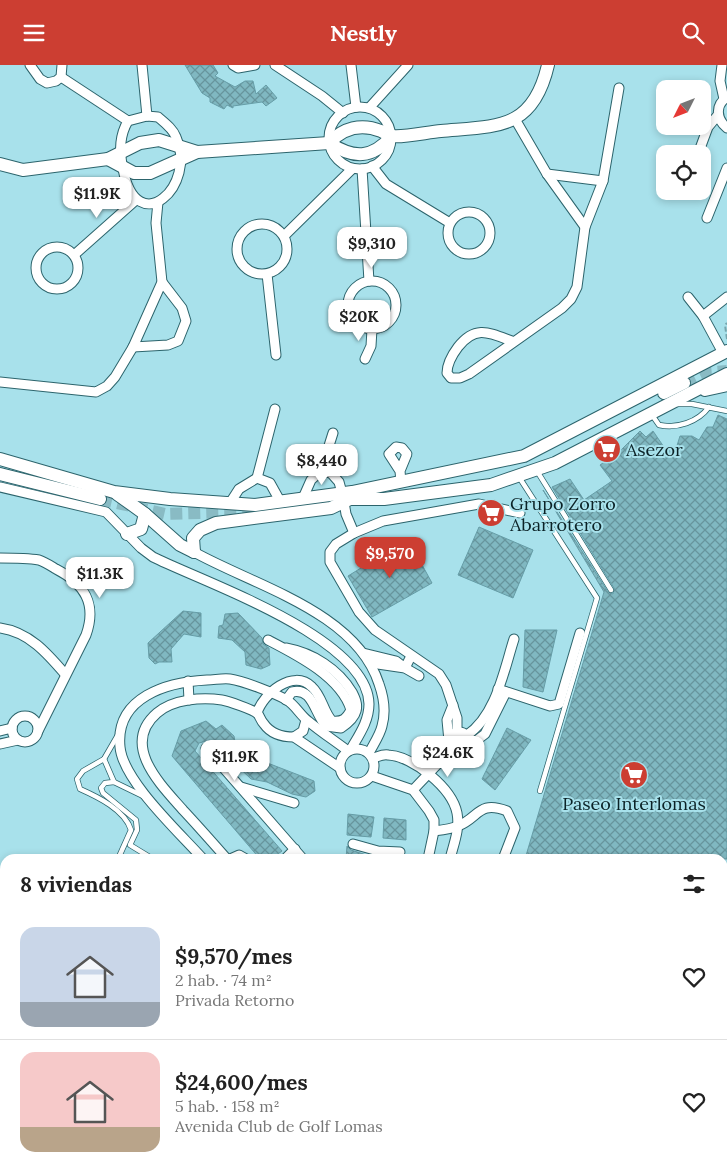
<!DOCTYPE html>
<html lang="es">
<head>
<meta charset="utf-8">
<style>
  body { margin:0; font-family:Lora,serif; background:#f2f2f2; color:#222; height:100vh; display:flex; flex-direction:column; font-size:19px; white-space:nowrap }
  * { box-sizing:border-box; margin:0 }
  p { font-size:16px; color:#767676 }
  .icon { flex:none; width:28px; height:28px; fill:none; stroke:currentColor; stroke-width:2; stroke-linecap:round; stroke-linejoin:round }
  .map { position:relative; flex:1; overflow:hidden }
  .drawer { position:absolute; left:0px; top:789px; width:728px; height:321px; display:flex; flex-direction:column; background:#fff; border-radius:15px 15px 0 0; box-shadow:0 2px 8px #0003 }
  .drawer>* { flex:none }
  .needle { width:32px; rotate:228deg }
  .controls { position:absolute; left:656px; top:15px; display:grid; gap:10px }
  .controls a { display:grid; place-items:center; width:55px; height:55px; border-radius:10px; background:#fff; box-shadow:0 2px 8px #0003; font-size:25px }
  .price { position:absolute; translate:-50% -42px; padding:0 11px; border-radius:10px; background:#fff; color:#222; font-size:16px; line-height:32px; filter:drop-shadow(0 1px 2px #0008) }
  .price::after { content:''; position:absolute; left:50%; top:30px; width:15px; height:11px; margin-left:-8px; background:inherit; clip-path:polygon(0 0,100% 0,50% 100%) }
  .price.selected { background:#cc3e32; color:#fff }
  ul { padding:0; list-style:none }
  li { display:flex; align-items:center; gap:15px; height:125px; padding:0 20px }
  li+li { border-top:1px solid #e0e0e0 }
  li span { display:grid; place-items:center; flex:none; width:140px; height:100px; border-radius:15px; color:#555 }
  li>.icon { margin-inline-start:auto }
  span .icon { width:60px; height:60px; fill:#fffc; stroke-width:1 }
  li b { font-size:21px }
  h2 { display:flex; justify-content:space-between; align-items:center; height:60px; padding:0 20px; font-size:21px }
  header { display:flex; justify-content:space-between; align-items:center; height:65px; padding:0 20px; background:#cc3e32; color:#fff; font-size:22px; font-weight:700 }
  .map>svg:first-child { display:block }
</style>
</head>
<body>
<header><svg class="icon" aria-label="menu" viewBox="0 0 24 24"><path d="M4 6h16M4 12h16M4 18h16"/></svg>Nestly<svg class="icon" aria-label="search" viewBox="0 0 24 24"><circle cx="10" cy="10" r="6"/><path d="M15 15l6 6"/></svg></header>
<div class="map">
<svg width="727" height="1109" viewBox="0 0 727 1109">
  <defs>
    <pattern id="building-cross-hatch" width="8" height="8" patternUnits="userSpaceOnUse" patternTransform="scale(1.25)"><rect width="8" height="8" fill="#80b8c1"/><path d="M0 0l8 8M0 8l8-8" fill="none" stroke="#67959d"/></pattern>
  </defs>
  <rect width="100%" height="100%" fill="#a8e1eb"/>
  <g fill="url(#building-cross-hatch)" stroke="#669da7">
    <path d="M185,0H213L218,8L215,11L235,22L245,16H253L256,29L266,20L277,33L266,41L262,37L233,41V43L227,40L224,44L210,37V33L202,28Z"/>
    <path d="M718,350L727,354V794H525L604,527L543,425L608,527L613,529L614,523L552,422L570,414L584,435L612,416L600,400L620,386L640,366L646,372L653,366L666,385L675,387L680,371H692L699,375L707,362H713Z"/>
    <path d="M479,462L533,485L513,533L458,510Z"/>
    <path d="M408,474L432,518L372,552L348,511Z"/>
    <path d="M183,546L201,548V572L184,569L171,584L172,597H159L155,599L149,593L148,578Z"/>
    <path d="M238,548L262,573L263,579L269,583L270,600L261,604L246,600L245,587L232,575L218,573L219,561L223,560L225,549Z"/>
    <path d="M525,565H557L543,627L523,622Z"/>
    <path d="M206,656L216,664L222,660L234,671L235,677L257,700L265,697L314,716L315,726L306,732L292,729L267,717L251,714L210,675L199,678L195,686L282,786L271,794H260L172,691L181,666Z"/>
    <path d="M507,663L531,675L495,725L482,714Z"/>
    <path d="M348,749L374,752L371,772L347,770Z"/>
    <path d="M384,753L406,755V775L383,773Z"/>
    <path d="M347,781L351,785L379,794H346Z"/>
  </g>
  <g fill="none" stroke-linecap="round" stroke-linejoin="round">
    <g stroke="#89bbc4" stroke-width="12" stroke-dasharray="12 6" stroke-linecap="butt">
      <path d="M684,318L705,308L727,306"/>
      <path d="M100,434L165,449L266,446L313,438"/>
    </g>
    <g stroke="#2c646c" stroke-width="6">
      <g id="lane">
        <path d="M677,339H692L727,346"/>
        <path d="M652,350L659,360C677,364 698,357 709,342"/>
        <path d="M537,406L611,525"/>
        <path d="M519,412L597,533L540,726"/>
        <path d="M104,694L114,717L145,732"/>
        <path d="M114,717L105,718L101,723L103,728L136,755L137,765L130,780L153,794"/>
        <path d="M118,794L131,765C125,745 98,732 80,724L77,714L83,706L104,694L119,668"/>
        <path d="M722,957L727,956"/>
      </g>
    </g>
    <g stroke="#2c646c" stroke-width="11">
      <g id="street">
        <path d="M30,0L40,14L47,18L56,16L61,12L62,0"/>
        <path d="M142,0L147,51"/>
        <path d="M233,0L238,3L255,0"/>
        <path d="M275,0L322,31L343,48"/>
        <path d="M351,0L356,42"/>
        <path d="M722,0L720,16L724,34"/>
        <path d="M61,12L128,56"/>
        <path d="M727,32C715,40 716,54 727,63"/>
        <circle cx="360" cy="73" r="31"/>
        <path d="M370,42L408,0"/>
        <path d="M147,51L158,52C165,58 173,64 176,72C198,120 137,177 123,104C119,87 119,71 128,56Z"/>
        <path d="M515,54L547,109L585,162"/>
        <path d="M698,89L708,62L718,50"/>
        <path d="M372,101L386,119L450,158"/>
        <path d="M362,104L369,216"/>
        <path d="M547,109L603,116"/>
        <circle cx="469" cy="168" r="21"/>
        <path d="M707,153L727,103"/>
        <circle cx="262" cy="184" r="25"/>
        <path d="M284,171L352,104"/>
        <circle cx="57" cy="203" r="21"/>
        <path d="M74,190L136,135"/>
        <path d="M267,209L276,290"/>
        <circle cx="372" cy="240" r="24"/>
        <path d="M688,232L703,251L723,288"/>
        <path d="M703,251L727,232"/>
        <path d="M514,277C490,268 476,259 458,282C452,290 447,298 447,308L451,313H460L469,309L562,243L571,234L577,222L585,162L603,116L619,23"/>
        <path d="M133,282L168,280L178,276L186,256L182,243L162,217"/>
        <path d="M365,294L371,281L372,264"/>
        <path d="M0,317L96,327L107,321L115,312L133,282L162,217L156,158L158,137"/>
        <path d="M321,406L333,368"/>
        <path d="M400,406L389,389L396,382L402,383L407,389L400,406L401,417"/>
        <path d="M257,413L275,344"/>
        <path d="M0,422L106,447L141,483L153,492C203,517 368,573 369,639C369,656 359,670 351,684"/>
        <path d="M303,433L311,415L321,406L331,408L339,417L342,428"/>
        <path d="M344,437L346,449L354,468"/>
        <path d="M230,438L239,424L257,413L270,418L280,436"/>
        <path d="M194,487C255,521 356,547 379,619C384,633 386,647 382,661C380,670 373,680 369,688"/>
        <path d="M0,493C12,493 27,493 39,495C45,497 51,501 56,504C85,519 97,539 86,570L38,666"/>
        <path d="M0,563C29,567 47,588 65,609"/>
        <path d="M286,583C313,588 338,604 352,627C355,633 358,639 356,646C354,654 347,659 341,663L326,661C314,648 313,622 292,627L286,635"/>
        <path d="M363,588L396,596L405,603L411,591"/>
        <path d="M371,598L405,603L419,611"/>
        <path d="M188,616L189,635"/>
        <path d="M498,624L550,641L559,639L580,568"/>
        <path d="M257,648C263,629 293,603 312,622C322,631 323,646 332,656C343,657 346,654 351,645C341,612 297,590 268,575"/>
        <circle cx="25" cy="664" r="13"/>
        <path d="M0,666L12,663"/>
        <path d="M457,667V653L446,620L439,609L375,565L359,547L330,497V487L336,479L354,468L383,456L479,439L520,448"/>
        <circle cx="459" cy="677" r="10"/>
        <path d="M467,670C496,651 504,605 514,574"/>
        <path d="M294,672L303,666L306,655"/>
        <path d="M449,676L447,655L453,640"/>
        <path d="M0,679L18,675"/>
        <path d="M468,682L485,669L506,627"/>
        <path d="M206,683L303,794"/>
        <circle cx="357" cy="701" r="17"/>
        <path d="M373,693C377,692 383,689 388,690C413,691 452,723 457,748C460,764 454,778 450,794"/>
        <path d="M372,711L413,725L429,746L434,755V766L428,794"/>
        <path d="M241,722L294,738"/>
        <path d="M413,725L452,684"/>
        <path d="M434,766C442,765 451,764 458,761C479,753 478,735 507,746L515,763L503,794"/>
        <path d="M353,779L378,786L400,787"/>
        <path d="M203,794C180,768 123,716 120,682C115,632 167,617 207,615C214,615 223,613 230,614C244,616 274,628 287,635C296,641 300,650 308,656C321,667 335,676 348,686"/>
        <path d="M227,794C212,777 198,761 183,745C161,720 120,680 157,648C173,634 202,632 222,635C228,636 254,645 258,649C260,652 261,656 264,659C271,669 282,672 294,672L340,703"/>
        <path d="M230,794L239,790L246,794"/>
        <path d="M285,794L295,784"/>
        <path d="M0,1003L5,1002"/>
        <path d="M0,1016L5,1014"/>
        <path d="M0,1038L5,1036"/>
        <path d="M722,1039L727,1036"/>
        <path d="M0,1057L5,1070"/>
        <path d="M0,1088L5,1082"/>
        <path d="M49,1105L57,1109"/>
        <path d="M97,1105L102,1109"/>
        <path d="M299,1105V1109"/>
        <path d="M405,1105L407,1109"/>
        <path d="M693,1105V1109"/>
        <path d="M192,1109L193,1105"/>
        <path d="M316,1109L321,1105"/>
        <path d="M540,1109L541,1105"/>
        <path d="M598,1109L604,1105"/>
      </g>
    </g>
    <g stroke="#2c646c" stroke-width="14">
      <g id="secondary">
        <path d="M329,78C343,63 361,58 381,66C384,67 388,70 391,71C403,73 428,67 441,66C498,61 533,65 548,0"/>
        <path d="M108,94L134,108H150L197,87L329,78C354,94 372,94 392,71"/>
        <path d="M0,99L23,105L108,94L140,78L159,75L197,87"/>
        <path d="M705,325L727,320"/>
        <path d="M664,328L684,318"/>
        <path d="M0,394L114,427L170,434L255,440L352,427L524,391L727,286"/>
        <path d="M0,409L100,434"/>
        <path d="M117,429L145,449L180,480L194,487"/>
        <path d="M345,434H384L491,420L555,398L727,309"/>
        <path d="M127,469L141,464L145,449"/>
        <path d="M194,487L193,473L200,465L216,458L331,443L352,433"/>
      </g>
    </g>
    <path stroke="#77a5ad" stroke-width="2" stroke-dasharray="5 2.5" stroke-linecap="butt" d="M727,274L725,260L727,258"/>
    <use href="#lane" stroke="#fff" stroke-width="4.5"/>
    <use href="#street" stroke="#fff" stroke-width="9"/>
    <use href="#secondary" stroke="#fff" stroke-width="12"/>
  </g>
  <defs>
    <g id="supermarket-disc" transform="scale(1.4375)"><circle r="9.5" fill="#cc3e32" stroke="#a8e1eb"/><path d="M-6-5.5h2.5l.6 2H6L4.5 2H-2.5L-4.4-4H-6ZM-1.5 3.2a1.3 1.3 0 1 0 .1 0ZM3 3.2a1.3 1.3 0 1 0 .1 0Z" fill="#fff"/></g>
  </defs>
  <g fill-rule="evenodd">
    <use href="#supermarket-disc" x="607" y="384"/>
    <use href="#supermarket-disc" x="491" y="448"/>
    <use href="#supermarket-disc" x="634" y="710"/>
  </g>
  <g text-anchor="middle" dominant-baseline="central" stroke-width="4" stroke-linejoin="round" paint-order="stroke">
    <g font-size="18" fill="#0b2226" stroke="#a8e1eb" text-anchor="start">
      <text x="626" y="384">Asezor</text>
      <text x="510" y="438">Grupo Zorro<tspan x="510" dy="21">Abarrotero</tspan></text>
      <text x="634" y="738" text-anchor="middle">Paseo Interlomas</text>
    </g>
  </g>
</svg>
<div class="controls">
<a><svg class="needle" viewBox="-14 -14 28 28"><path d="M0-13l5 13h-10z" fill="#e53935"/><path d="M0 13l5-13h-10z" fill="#767676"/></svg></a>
<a><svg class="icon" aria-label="locate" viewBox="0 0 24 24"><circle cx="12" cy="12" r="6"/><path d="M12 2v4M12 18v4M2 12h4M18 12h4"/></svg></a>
</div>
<b class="price" style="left:97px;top:154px">$11.9K</b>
<b class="price" style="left:372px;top:204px">$9,310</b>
<b class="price" style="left:359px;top:277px">$20K</b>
<b class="price" style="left:322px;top:421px">$8,440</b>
<b class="price selected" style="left:390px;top:514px">$9,570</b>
<b class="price" style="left:100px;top:534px">$11.3K</b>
<b class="price" style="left:448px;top:713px">$24.6K</b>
<b class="price" style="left:235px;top:717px">$11.9K</b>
<section class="drawer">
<h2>8 viviendas<svg class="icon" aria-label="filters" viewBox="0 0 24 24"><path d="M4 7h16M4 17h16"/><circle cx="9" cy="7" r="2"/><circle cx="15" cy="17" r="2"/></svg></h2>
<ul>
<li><span style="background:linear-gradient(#c9d6e8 75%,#9aa5b1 0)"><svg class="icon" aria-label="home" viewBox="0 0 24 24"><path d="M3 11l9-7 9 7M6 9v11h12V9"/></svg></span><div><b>$9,570/mes</b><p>2 hab. · 74 m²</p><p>Privada Retorno</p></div><svg class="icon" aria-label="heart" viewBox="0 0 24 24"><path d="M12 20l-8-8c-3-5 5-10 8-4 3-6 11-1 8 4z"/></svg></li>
<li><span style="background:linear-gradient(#f6c9c9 75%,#b9a48a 0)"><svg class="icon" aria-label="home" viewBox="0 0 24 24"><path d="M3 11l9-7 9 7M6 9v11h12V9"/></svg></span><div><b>$24,600/mes</b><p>5 hab. · 158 m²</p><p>Avenida Club de Golf Lomas</p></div><svg class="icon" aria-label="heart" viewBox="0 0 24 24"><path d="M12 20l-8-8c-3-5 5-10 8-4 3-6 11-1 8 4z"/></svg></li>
</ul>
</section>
</div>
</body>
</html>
